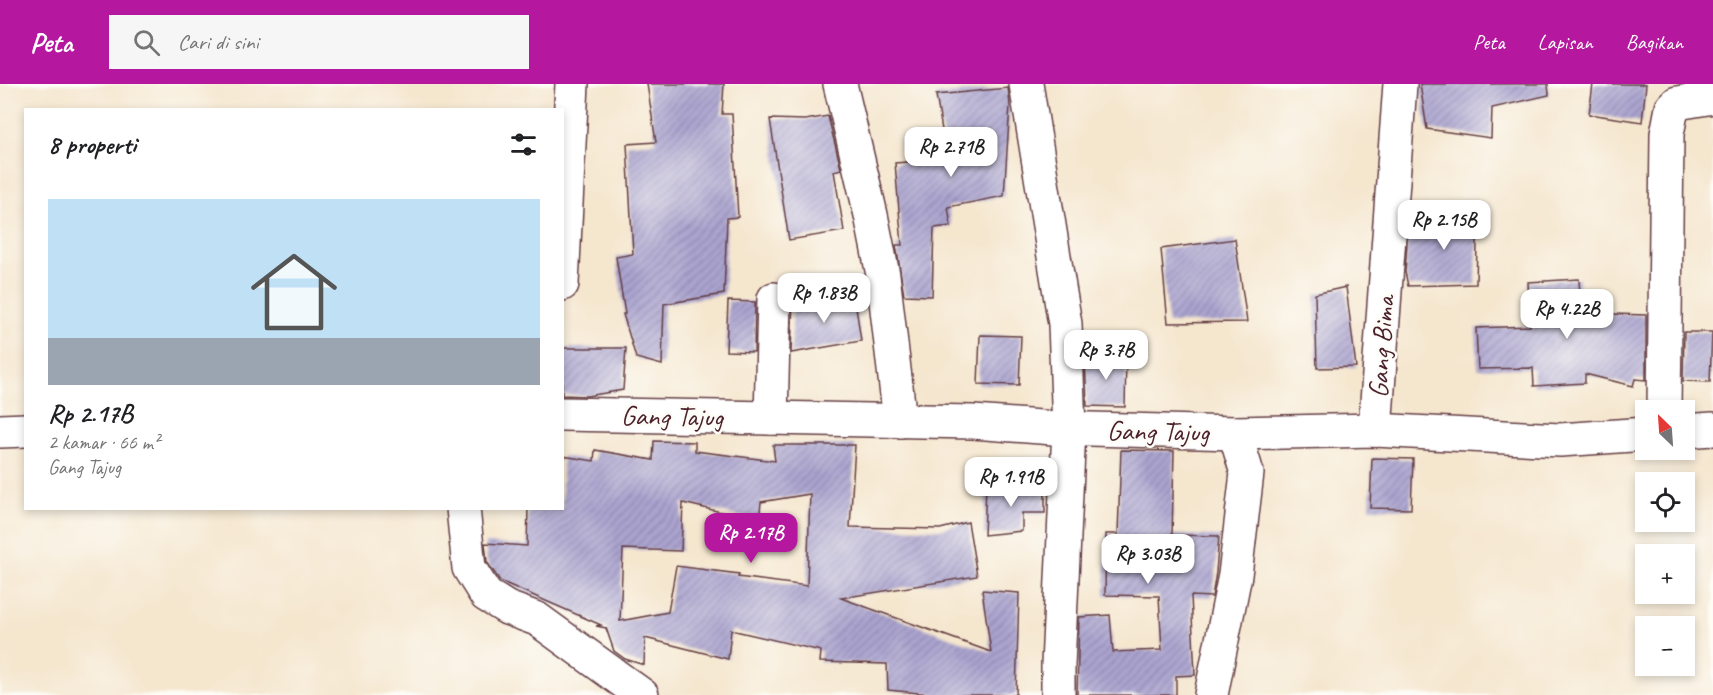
<!DOCTYPE html>
<html lang="id">
<head>
<meta charset="utf-8">
<style>
  body { margin:0; font-family:Caveat,sans-serif; background:#f6f6f6; color:#202124; height:100vh; display:flex; flex-direction:column; font-size:22px; white-space:nowrap }
  * { box-sizing:border-box; margin:0 }
  p { font-size:20px; color:#757577 }
  .icon { flex:none; width:33px; height:33px; fill:none; stroke:currentColor; stroke-width:2; stroke-linecap:round; stroke-linejoin:round }
  .map { position:relative; flex:1; overflow:hidden }
  .side { position:absolute; left:24px; top:24px; width:540px; height:402px; display:flex; flex-direction:column; background:#fff; border-radius:0px; box-shadow:0 3px 9px #0003 }
  .side>* { flex:none }
  .needle { width:39px; rotate:335deg }
  .controls { position:absolute; left:1635px; top:316px; display:grid; gap:12px }
  .controls a { display:grid; place-items:center; width:60px; height:60px; border-radius:0px; background:#fff; box-shadow:0 3px 9px #0003; font-size:30px }
  .price { position:absolute; translate:-50% -51px; padding:0 14px; border-radius:12px; background:#fff; color:#222; font-size:20px; line-height:39px; filter:drop-shadow(0 2px 3px #0008) }
  .price::after { content:''; position:absolute; left:50%; top:36px; width:18px; height:14px; margin-left:-9px; background:inherit; clip-path:polygon(0 0,100% 0,50% 100%) }
  .price.current { background:#b5179e; color:#fff }
  ul { padding:0; list-style:none }
  li { display:grid; align-content:center; gap:12px; height:318px; padding:0 24px }
  li+li { border-top:2px solid #e0e0e0 }
  li span { display:grid; place-items:center; height:186px; border-radius:0px; color:#555 }
  li>.icon { margin-inline-start:auto }
  span .icon { width:108px; height:108px; fill:#fffc; stroke-width:1 }
  li b { font-size:26px }
  h2 { display:flex; justify-content:space-between; align-items:center; height:72px; padding:0 24px; font-size:26px }
  header { display:flex; align-items:center; gap:36px; box-sizing:border-box; height:84px; padding:0 30px; background:#b5179e; color:#fff }
  header strong { font-size:28px }
  nav { display:flex; gap:33px; margin-inline-start:auto; font-size:21px }
  .search { width:420px; height:54px; background:#f6f6f6; display:flex; align-items:center; gap:15px; box-sizing:border-box; padding:0 21px; border-radius:0px; color:#757577; font-size:22px }
  .map>svg:first-child { display:block }
</style>
</head>
<body>
<header>
<strong>Peta</strong>
<div class="search"><svg class="icon" aria-label="search" viewBox="0 0 24 24"><circle cx="10" cy="10" r="6"/><path d="M15 15l6 6"/></svg>Cari di sini</div>
<nav><a>Peta</a><a>Lapisan</a><a>Bagikan</a></nav>
</header>
<div class="map">
<svg width="1713" height="611" viewBox="0 0 1713 611">
  <defs>
    <pattern id="building-hatch" width="6" height="6" patternUnits="userSpaceOnUse" patternTransform="scale(1.5)"><rect width="6" height="6" fill="#aba4d0"/><path d="M-1 1l2-2M0 6l6-6M5 7l2-2" fill="none" stroke="#8d85a9"/></pattern>
  </defs>
  <rect width="100%" height="100%" fill="#fdfcf7"/>
  <filter id="ink" filterUnits="userSpaceOnUse"><feTurbulence type="fractalNoise" baseFrequency=".0167" numOctaves="2"/><feDisplacementMap in="SourceGraphic" scale="12" xChannelSelector="R" yChannelSelector="G"/><feConvolveMatrix kernelMatrix="1 2 1 2 8 2 1 2 1" color-interpolation-filters="sRGB"/></filter>
  <filter id="wash" filterUnits="userSpaceOnUse"><feTurbulence type="fractalNoise" baseFrequency=".008" numOctaves="4" result="noise"/><feDisplacementMap in="SourceGraphic" scale="24" xChannelSelector="R" yChannelSelector="G"/><feGaussianBlur stdDeviation="1.35" result="paint"/><feColorMatrix in="noise" values="0 0 0 0 0 0 0 0 0 0 0 0 0 0 0 0 0 1.4 0 .05"/><feComposite in="paint" operator="in"/></filter>
  <g filter="url(#wash)">
    <rect width="100%" height="100%" fill="#f5e6ce"/>
    <g id="blocks">
      <g fill="url(#building-hatch)" fill-rule="evenodd">
        <path d="M647,0H724L722,30H732L738,133L727,134L724,210L664,220L662,281L636,274L623,230H625L616,173L633,170L627,60L656,58Z"/>
        <path d="M1420,0H1548L1549,11L1492,24L1491,54L1427,45Z"/>
        <path d="M1593,0H1646L1642,38L1589,30Z"/>
        <path d="M1008,4L1010,21L1004,112L948,123L951,142L934,144L932,212L904,211L896,161H902L895,79L947,75L936,11Z"/>
        <path d="M828,32L841,85L834,87L844,147L789,156L770,35L805,36Z"/>
        <path d="M1478,122L1476,200L1408,202L1405,188L1408,145Z"/>
        <path d="M1235,155L1247,238L1168,239L1161,165Z"/>
        <path d="M1579,195L1581,229L1646,231V296L1635,295L1633,302L1585,290V299L1534,302L1533,284L1478,285L1476,244L1530,242L1528,198Z"/>
        <path d="M1346,203L1356,283L1317,284L1315,210Z"/>
        <path d="M793,216H855L861,257L791,269Z"/>
        <path d="M728,217L755,218L754,268L726,267Z"/>
        <path d="M1684,248H1712L1710,298L1683,297Z"/>
        <path d="M980,251L1021,252L1019,301L978,300Z"/>
        <path d="M562,264H626L623,306L587,312L562,311Z"/>
        <path d="M1085,272L1126,273L1125,323L1087,322Z"/>
        <path d="M654,357L695,358V367L775,377L773,361H855L850,443L940,445L968,438L977,492L841,514L991,568L982,506L1019,509L1016,611H941L888,606L887,580L820,578L821,567L731,546L728,575L645,554L644,581L625,575L614,567L606,544L596,542L601,541L500,497L487,478L485,459L527,462L528,424H562V372L594,377L595,366L653,376ZM810,410L807,502L738,493L739,490L676,482L668,528L620,537L623,465L681,467L683,419L759,437L761,418Z"/>
        <path d="M1121,366L1174,367L1172,451L1219,452L1216,488L1212,513L1191,512L1195,591L1176,592V611H1077L1079,533L1110,531L1113,568L1162,566L1159,512L1105,511L1106,450H1118Z"/>
        <path d="M1372,374L1413,375L1411,425L1370,424Z"/>
        <path d="M986,402L1045,404V429H1022V447L984,451Z"/>
      </g>
    </g>
  </g>
  <g filter="url(#ink)">
    <use href="#blocks" fill-opacity="0" stroke="#643d43" stroke-width="1.5"/>
    <g fill="none" stroke-linecap="round" stroke-linejoin="round">
      <g stroke="#643d43" stroke-width="36">
        <g id="minor">
          <path d="M840,0L871,131L883,191L900,337"/>
          <path d="M1026,0L1065,240L1069,345L1058,581V611"/>
          <path d="M562,200L572,0"/>
          <path d="M1664,327L1667,50L1672,24L1677,19L1713,13"/>
          <path d="M562,330L973,338L1054,344L1235,349L1375,346L1560,356L1646,350"/>
          <path d="M771,334L774,215"/>
          <path d="M1375,346L1400,0"/>
          <path d="M0,347L26,346"/>
          <path d="M1684,347L1713,345"/>
          <path d="M463,424L469,484L486,511L507,524L537,535L642,611"/>
          <path d="M1211,611L1235,491L1247,389L1235,349"/>
        </g>
      </g>
      <use href="#minor" stroke="#fff" stroke-width="33"/>
    </g>
  </g>
  <g text-anchor="middle" dominant-baseline="central" stroke-width="5" stroke-linejoin="round" paint-order="stroke">
    <g font-size="28" fill="#4a1f2b" stroke="#fdfcf7">
      <text transform="translate(1381 263) rotate(-86)">Gang Bima</text>
      <text transform="translate(672 332) rotate(1)">Gang Tajug</text>
      <text transform="translate(1158 347) rotate(1)">Gang Tajug</text>
    </g>
  </g>
</svg>
<div class="controls">
<a><svg class="needle" viewBox="-14 -14 28 28"><path d="M0-13l5 13h-10z" fill="#e53935"/><path d="M0 13l5-13h-10z" fill="#757577"/></svg></a>
<a><svg class="icon" aria-label="locate" viewBox="0 0 24 24"><circle cx="12" cy="12" r="6"/><path d="M12 2v4M12 18v4M2 12h4M18 12h4"/></svg></a>
<a>+</a>
<a>−</a>
</div>
<b class="price" style="left:951px;top:94px">Rp 2.71B</b>
<b class="price" style="left:1444px;top:167px">Rp 2.15B</b>
<b class="price" style="left:824px;top:240px">Rp 1.83B</b>
<b class="price" style="left:1567px;top:256px">Rp 4.22B</b>
<b class="price" style="left:1106px;top:297px">Rp 3.7B</b>
<b class="price" style="left:1011px;top:424px">Rp 1.91B</b>
<b class="price current" style="left:751px;top:480px">Rp 2.17B</b>
<b class="price" style="left:1148px;top:501px">Rp 3.03B</b>
<section class="side">
<h2>8 properti<svg class="icon" aria-label="filters" viewBox="0 0 24 24"><path d="M4 7h16M4 17h16"/><circle cx="9" cy="7" r="2"/><circle cx="15" cy="17" r="2"/></svg></h2>
<ul>
<li><span style="background:linear-gradient(#bfe0f5 75%,#9aa5b1 0)"><svg class="icon" aria-label="home" viewBox="0 0 24 24"><path d="M3 11l9-7 9 7M6 9v11h12V9"/></svg></span><div><b>Rp 2.17B</b><p>2 kamar · 66 m²</p><p>Gang Tajug</p></div></li>
</ul>
</section>
</div>
</body>
</html>
